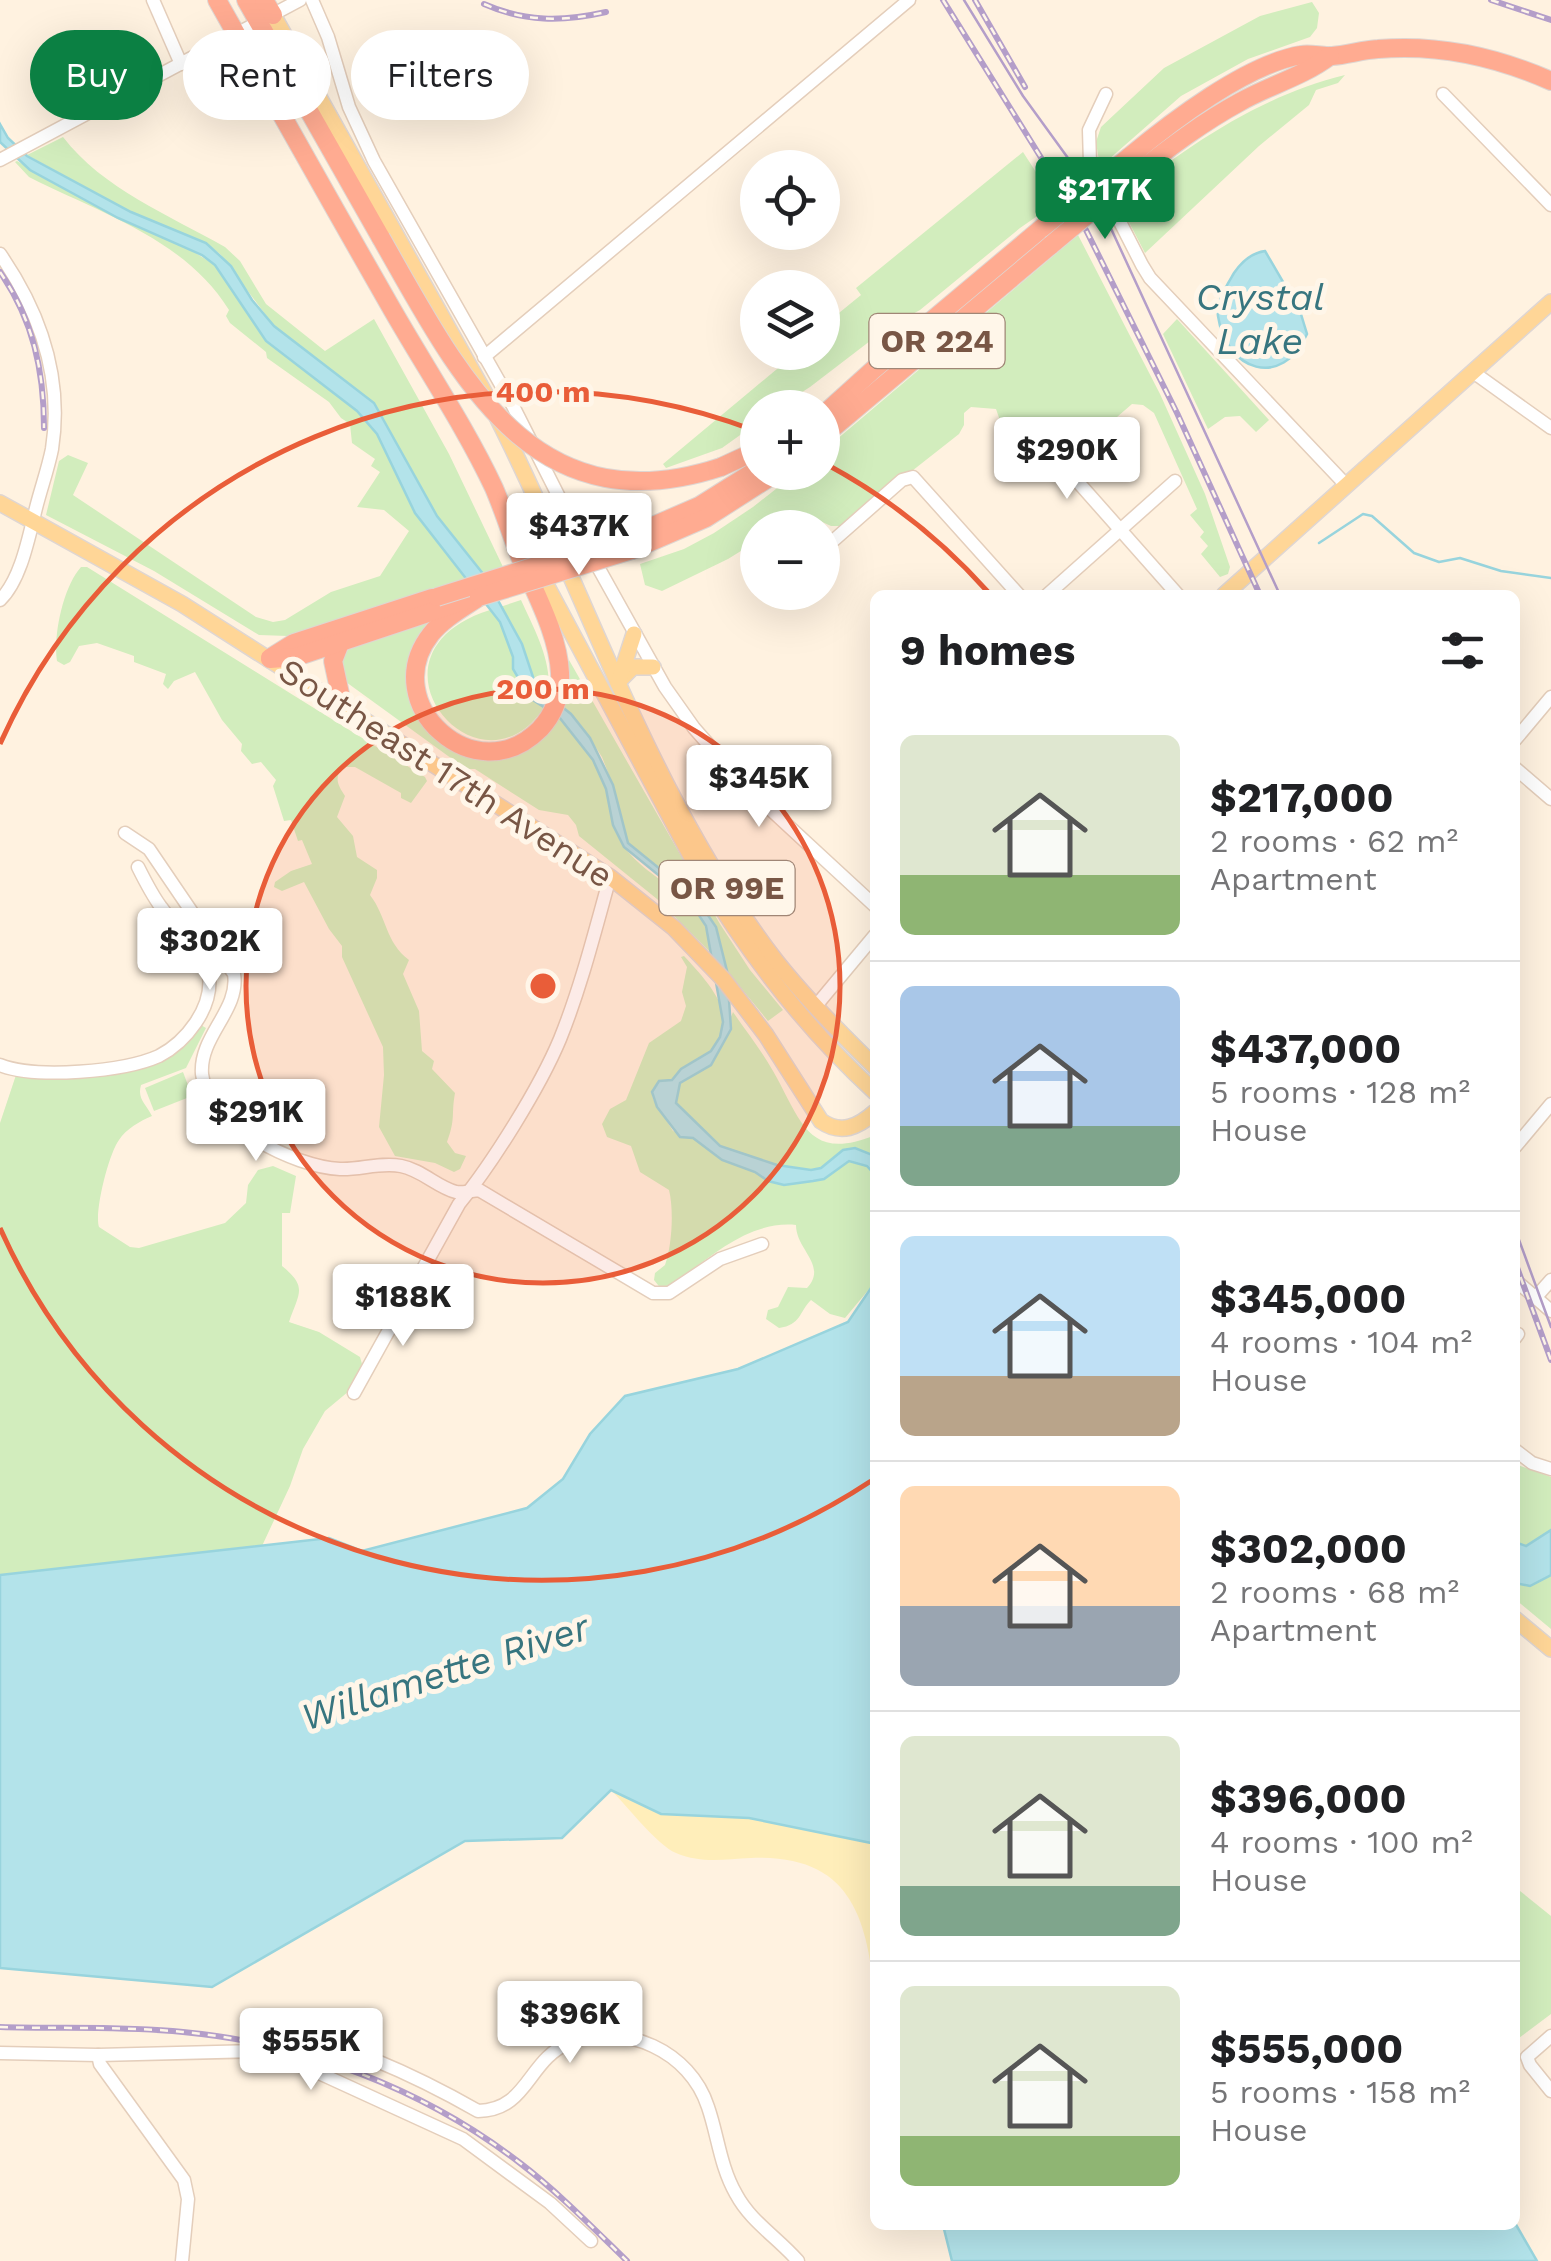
<!DOCTYPE html>
<html lang="en">
<head>
<meta charset="utf-8">
<style>
  body { margin:0; font-family:"Work Sans",sans-serif; background:#f2f2f2; color:#202124; height:100vh; display:flex; flex-direction:column; font-size:38px; white-space:nowrap }
  * { box-sizing:border-box; margin:0 }
  p { font-size:32px; color:#757577 }
  .icon { flex:none; width:55px; height:55px; fill:none; stroke:currentColor; stroke-width:2; stroke-linecap:round; stroke-linejoin:round }
  .map { position:relative; flex:1; overflow:hidden }
  .sheet { position:absolute; left:870px; top:590px; width:650px; height:1640px; display:flex; flex-direction:column; background:#fff; border-radius:15px; box-shadow:0 10px 40px #0002 }
  .sheet>* { flex:none }
  .guide { position:absolute; left:30px; top:30px; width:690px; height:90px; display:flex; gap:20px }
  .buttons { position:absolute; left:740px; top:150px; display:grid; gap:20px }
  .buttons a { display:grid; place-items:center; width:100px; height:100px; border-radius:50%; background:#fff; box-shadow:0 10px 40px #0002; font-size:50px }
  .price { position:absolute; translate:-50% -85px; padding:0 22px; border-radius:10px; background:#fff; color:#222; font-size:32px; line-height:65px; filter:drop-shadow(0 2px 5px #0008) }
  .price::after { content:''; position:absolute; left:50%; top:60px; width:30px; height:22px; margin-left:-15px; background:inherit; clip-path:polygon(0 0,100% 0,50% 100%) }
  .price.active { background:#0b8043; color:#fff }
  ul { padding:0; list-style:none }
  li { display:flex; align-items:center; gap:30px; height:250px; padding:0 30px }
  li+li { border-top:2px solid #e0e0e0 }
  li span { display:grid; place-items:center; flex:none; width:280px; height:200px; border-radius:15px; color:#555 }
  li>.icon { margin-inline-start:auto }
  span .icon { width:120px; height:120px; fill:#fffc; stroke-width:1 }
  li b { font-size:42px }
  h2 { display:flex; justify-content:space-between; align-items:center; height:120px; padding:0 30px; font-size:42px }
  .pill { padding:0 35px; border-radius:45px; background:#fff; box-shadow:0 10px 40px #0002; font-size:35px; line-height:90px }
  .pill.active { background:#0b8043; color:#fff }
  .map>svg:first-child { display:block }
</style>
</head>
<body>
<div class="map">
<svg width="1551" height="2261" viewBox="0 0 1551 2261">
  <rect width="100%" height="100%" fill="#fff2e0"/>
  <g fill="#d2edbd">
    <path d="M1312,2L1319,13L1317,28L1310,37L1248,59L1181,96L1100,167L1096,142L1101,127L1164,68L1260,16Z"/>
    <path d="M1345,75L1338,83L1316,90L1309,105L1259,146L1145,253L1118,201C1186,147 1259,96 1345,75Z"/>
    <path d="M63,137C103,189 169,215 225,247L240,261L266,304L325,351L374,319L449,454L504,569L484,575L437,516L374,403L274,326L220,254L206,243L131,212L27,155Z"/>
    <path d="M1023,152L1056,203L1020,228L920,310L887,328L810,387L779,407L758,408L757,423L722,448L666,468L663,464L783,364L781,361L790,353L822,352L823,326L861,295L856,288Z"/>
    <path d="M17,161L118,218L189,249L215,265L266,341L351,405L377,434L415,513L467,580L288,636L259,635L154,571L46,515L59,461L68,455L88,463L73,495L256,617L273,622L285,620L331,592L380,576L409,531L384,510L357,507L380,472L371,466L375,459L352,443L350,424L341,418L329,402L267,358L266,352L230,323L226,316L229,310C185,239 100,213 29,177L15,162Z"/>
    <path d="M1078,235L1160,394L1205,494L1230,567L1228,574L1220,577L1201,554L1208,546L1200,537L1204,532L1190,515L1197,509L1154,413L1143,405L1132,404L1102,430L1096,431L1081,421L1050,440L1003,429L996,409L971,407L964,413V425L959,434L842,526H831L805,514L789,527L758,528L757,541L728,559L662,591L645,585L640,564L684,549L714,533L753,507L796,473L822,472L823,451Z"/>
    <path d="M1177,319L1269,420L1256,432L1240,416L1225,417L1208,429L1163,334Z"/>
    <path d="M81,567H87L425,777L427,781L411,803L401,798V793L355,767H342C334,779 338,785 345,796L337,817L353,836L357,857L377,870V878L370,895C387,917 385,942 409,960L403,974L419,1011L422,1051L434,1061L432,1069L455,1093C451,1115 456,1118 447,1142L455,1153L466,1156L460,1169L454,1172L435,1163L395,1156L379,1127L384,1075L383,1047L342,957V946L329,929L304,882L282,891L274,887L275,882L291,871L312,864L302,840L298,841L291,820L284,821L273,786L276,780L261,762L252,764L241,751L242,744L222,720L195,672L174,681L168,689L163,684L166,674L134,662V656L97,643L79,646L70,662L64,665L57,661C53,636 63,587 81,567Z"/>
    <path d="M521,600C534,629 553,662 548,694L536,686L522,644L500,607Z"/>
    <path d="M490,610L500,622L533,700L545,706C480,808 350,654 490,610Z"/>
    <path d="M432,620C349,714 494,822 559,717C579,737 597,762 606,789C613,810 612,829 625,848C656,888 707,893 711,953L657,899L579,836L576,825L568,815L539,810L475,769H466L346,682L339,666L349,648Z"/>
    <path d="M569,660L720,924L750,970L783,1010L768,1021L727,971L716,927L697,899L628,843L613,785L602,757L581,725L564,707L569,689Z"/>
    <path d="M684,956C706,980 745,1019 711,1052C699,1063 683,1066 672,1080L659,1081L652,1093L653,1099L673,1131L693,1138L722,1160L755,1172L768,1181L784,1185L813,1181L824,1179L849,1161L867,1166L875,1175V1282L845,1318L830,1314L811,1300C799,1312 801,1325 779,1328L766,1319L768,1310L778,1307L788,1287L807,1288C828,1265 796,1250 796,1225C743,1220 704,1265 662,1290L654,1280L655,1273L665,1265C672,1246 674,1210 669,1190L640,1172L631,1146L607,1137L602,1124L610,1109L626,1100L649,1043L681,1021L686,1006L682,992L687,967L681,957Z"/>
    <path d="M733,1012C746,1031 761,1050 773,1071C801,1120 808,1163 875,1135V1166L843,1150L822,1168L811,1170L777,1165L721,1146L676,1103L680,1083L711,1065Z"/>
    <path d="M199,1024L206,1028L186,1068L141,1085C137,1099 146,1104 152,1116C140,1121 126,1129 119,1140C109,1153 94,1212 99,1227L130,1247L139,1248L225,1223L246,1203L248,1185L258,1170L273,1166L296,1176L290,1213H282V1266C308,1287 299,1293 289,1322L319,1332L360,1357L362,1364L349,1391L325,1411L303,1449L290,1486L262,1546L0,1575V1123L16,1075L155,1060Z"/>
    <path d="M183,1072L192,1096L154,1111L145,1088Z"/>
    <path d="M1515,1464L1551,1477V1530L1526,1546L1515,1542Z"/>
    <path d="M1551,1575V1629L1515,1599V1583L1530,1586Z"/>
    <path d="M1515,1887L1551,1916V2014L1515,2041Z"/>
  </g>
  <path fill="#ffeeba" d="M611,1790L661,1814L749,1818L871,1843L875,1847V2003C868,1919 852,1854 751,1858C724,1859 703,1864 676,1853C657,1845 627,1806 611,1790Z"/>
  <g fill="#b3e3ea" stroke="#98d4dd" stroke-width="2.5">
    <path d="M0,124L8,138L27,156L131,212L206,243L231,266L252,300L274,326L374,403L437,516L484,575L522,644L536,686L571,714L590,738L613,785L628,843L697,899L716,927L727,971L731,1029L711,1065L680,1083L676,1103L720,1146L777,1165L811,1170L821,1168L843,1150L855,1148L875,1156V1175L867,1166L849,1161L824,1179L813,1181L784,1185L768,1181L755,1172L722,1160L693,1138L680,1137L657,1107L652,1092L659,1081L672,1080L681,1069L711,1051L720,1037L723,1022L706,926L689,900L624,847L613,825L606,789L593,760L559,717L530,698L513,669V657L500,622L415,513L377,434L357,411L266,341L215,265L202,255L118,218L30,170L0,142Z"/>
    <path d="M1265,251L1300,311L1307,334C1282,390 1226,371 1218,316C1216,301 1227,285 1234,273C1242,261 1251,253 1265,251Z"/>
    <path d="M875,1282V1847L871,1843L749,1818L661,1814L611,1790L562,1838L465,1841L212,1987L0,1968V1575L329,1538L362,1551L527,1508L563,1479L590,1434L625,1396L738,1369L848,1322Z"/>
    <path d="M1551,1530V1575L1530,1586L1515,1583V1542L1526,1546Z"/>
    <path d="M1515,2223L1537,2261H952L943,2225Z"/>
  </g>
  <g fill="none" stroke-linecap="round" stroke-linejoin="round">
    <path stroke="#98d4dd" stroke-width="2.5" d="M1319,543L1363,514L1372,516L1414,553L1439,562L1460,558L1501,571L1551,578"/>
    <g stroke="#e4cebb" stroke-width="15">
      <g id="minor">
        <path d="M153,0L181,64"/>
        <path d="M312,0L328,37L349,107L374,161L513,406L560,499L665,687L694,728L744,785L875,906"/>
        <path d="M1106,94L1089,130L1090,163L1142,265L1150,278L1346,485"/>
        <path d="M1443,94L1551,205"/>
        <path d="M0,160L300,0"/>
        <path d="M0,254C40,312 63,378 52,449C48,469 41,488 36,508C29,536 21,580 0,600"/>
        <path d="M484,357L909,0"/>
        <path d="M1473,372L1551,428"/>
        <path d="M1047,447L1178,595"/>
        <path d="M834,540L902,480L913,477L1019,595"/>
        <path d="M1047,595L1175,481"/>
        <path d="M1515,740L1551,697"/>
        <path d="M1515,768L1551,799"/>
        <path d="M125,833L149,849L234,974C240,1010 199,1036 202,1074C207,1124 295,1167 340,1169C360,1170 380,1162 401,1166C422,1170 437,1187 456,1192C463,1193 473,1191 479,1190L653,1293H669L720,1259L762,1244"/>
        <path d="M815,1007L875,935"/>
        <path d="M0,1065C36,1079 123,1072 159,1056C186,1042 213,1008 209,976C205,949 176,929 161,907C152,895 145,881 138,867"/>
        <path d="M1515,1147L1551,1104"/>
        <path d="M1515,1280L1551,1311"/>
        <path d="M1536,1297L1551,1280"/>
        <path d="M1515,1338L1518,1334"/>
        <path d="M354,1393L459,1204C492,1164 540,1087 560,1039C581,987 595,931 610,877"/>
        <path d="M1515,1450L1532,1463L1551,1469"/>
        <path d="M1551,2036L1527,2057L1530,2065L1551,2091"/>
        <path d="M261,2051L269,2039C314,2023 436,2087 478,2111C529,2110 527,2059 571,2042C625,2022 690,2051 708,2107C718,2136 720,2166 736,2194C751,2222 777,2237 798,2261"/>
        <path d="M0,2053L98,2055L261,2051L319,2073L463,2139L550,2203L591,2241"/>
        <path d="M98,2055L100,2064L184,2180L188,2199L182,2261"/>
      </g>
    </g>
    <g stroke="#dfd6d2" stroke-width="18">
      <g id="major">
        <path d="M273,15L485,394"/>
        <path d="M498,419C589,599 651,799 776,961C806,999 840,1033 875,1067"/>
        <path d="M0,503L182,604L610,877L674,928L724,980L766,1035L821,1121C841,1135 858,1127 875,1112"/>
        <path d="M512,521L700,873C749,955 804,1027 875,1092"/>
        <path d="M1224,595L1551,302"/>
        <path d="M620,680L633,667H653"/>
        <path d="M618,683L634,634"/>
        <path d="M1515,1619L1551,1649"/>
      </g>
    </g>
    <g stroke="#dfd6d2" stroke-width="20">
      <g id="highway">
        <path d="M217,0C274,101 331,203 389,304C423,364 465,426 494,488C503,509 510,531 518,552C533,590 558,632 560,673C561,694 554,714 540,729C476,794 376,704 431,634C444,618 463,608 479,597"/>
        <path d="M246,0L381,238"/>
        <path d="M264,0L273,15"/>
        <path d="M1129,157C1171,122 1247,64 1301,55C1311,53 1322,57 1332,56C1347,55 1362,50 1378,49C1437,44 1497,57 1551,81"/>
        <path d="M1137,173C1170,147 1203,122 1240,102C1270,85 1302,77 1330,56"/>
        <path d="M822,416L874,369L1042,228"/>
        <path d="M822,437L1051,245"/>
        <path d="M721,467L758,450"/>
        <path d="M625,538L699,506L758,469"/>
        <path d="M632,550L706,518L778,472"/>
        <path d="M340,643L333,661L342,703"/>
        <path d="M270,658L294,643L432,598"/>
        <path d="M270,659L296,657L464,601"/>
      </g>
    </g>
    <use href="#minor" stroke="#fff" stroke-width="12"/>
    <use href="#major" stroke="#ffd697" stroke-width="15"/>
    <use href="#highway" stroke="#ffab91" stroke-width="18"/>
    <g stroke="#b49ec9" stroke-width="2.5">
      <path d="M964,0L1023,96L1081,176L1108,222L1280,595"/>
      <path d="M1515,1229L1551,1327"/>
    </g>
    <g stroke="#b49ec9" stroke-width="6">
      <g id="rail">
        <path d="M943,0L1086,230L1177,413L1260,595"/>
        <path d="M975,0L1025,87"/>
        <path d="M1491,0L1551,20"/>
        <path d="M484,4C525,22 562,22 606,12"/>
        <path d="M0,272C33,320 44,370 44,428"/>
        <path d="M1515,1262L1551,1360"/>
        <path d="M0,2027C61,2029 123,2026 183,2032C304,2043 424,2089 520,2163C558,2192 592,2227 627,2261"/>
      </g>
    </g>
    <use href="#rail" stroke="#fff6e9" stroke-width="2.5" stroke-dasharray="8" stroke-linecap="butt"/>
    <g stroke="#dfd6d2" stroke-width="20" stroke-linecap="butt">
      <g id="highway-bridge">
        <path d="M1042,228L1129,157"/>
        <path d="M381,238C459,375 532,529 721,467"/>
        <path d="M1051,245L1137,173"/>
        <path d="M437,597L625,538"/>
        <path d="M479,597L632,550"/>
      </g>
    </g>
    <use href="#highway-bridge" stroke="#ffab91" stroke-width="18"/>
  </g>
  <circle cx="543" cy="986" r="297" fill="#e95d39" fill-opacity=".12"/>
  <g fill="none" stroke="#e95d39" stroke-width="5">
    <circle cx="543" cy="986" r="297"/>
    <path d="M871 1481A594 594 0 0 1 0 1228M0 744A594 594 0 0 1 756 431M826 464A594 594 0 0 1 988 592"/>
  </g>
  <g text-anchor="middle" dominant-baseline="central" stroke-width="10" stroke-linejoin="round" paint-order="stroke">
    <g fill="#fff6e9" stroke="#a08676" stroke-width="2.5">
      <rect x="869.5" y="314" width="135" height="54" rx="8"/>
      <rect x="659.5" y="861" width="135" height="54" rx="8"/>
    </g>
    <g font-size="32" font-weight="bold" fill="#785645">
      <text x="937" y="341">OR 224</text>
      <text x="727" y="888">OR 99E</text>
    </g>
    <g font-size="35" fill="#785645" stroke="#fff6e9">
      <text transform="translate(446 773) rotate(33)">Southeast 17th Avenue</text>
    </g>
    <g font-size="38" font-style="italic" fill="#37757f" stroke="#fff6e9">
      <text x="1260" y="297">Crystal<tspan x="1260" dy="44">Lake</tspan></text>
      <text transform="translate(445 1672) rotate(-18)">Willamette River</text>
    </g>
  </g>
  <circle cx="543" cy="986" r="15" fill="#e95d39" stroke="#fff6e9" stroke-width="5"/>
  <g font-size="30" text-anchor="middle" font-weight="bold" fill="#e95d39" stroke="#fff6e9" stroke-width="10" stroke-linejoin="round" paint-order="stroke">
    <text x="543" y="402">400 m</text>
    <text x="543" y="699">200 m</text>
  </g>
</svg>
<div class="buttons">
<a><svg class="icon" aria-label="locate" viewBox="0 0 24 24"><circle cx="12" cy="12" r="6"/><path d="M12 2v4M12 18v4M2 12h4M18 12h4"/></svg></a>
<a><svg class="icon" aria-label="layers" viewBox="0 0 24 24"><path d="M12 4l9 5-9 5-9-5zM3 14l9 5 9-5"/></svg></a>
<a>+</a>
<a>−</a>
</div>
<b class="price active" style="left:1105px;top:242px">$217K</b>
<b class="price" style="left:1067px;top:502px">$290K</b>
<b class="price" style="left:579px;top:578px">$437K</b>
<b class="price" style="left:759px;top:830px">$345K</b>
<b class="price" style="left:210px;top:993px">$302K</b>
<b class="price" style="left:256px;top:1164px">$291K</b>
<b class="price" style="left:403px;top:1349px">$188K</b>
<b class="price" style="left:570px;top:2066px">$396K</b>
<b class="price" style="left:311px;top:2093px">$555K</b>
<div class="guide">
<a class="pill active">Buy</a>
<a class="pill">Rent</a>
<a class="pill">Filters</a>
</div>
<section class="sheet">
<h2>9 homes<svg class="icon" aria-label="filters" viewBox="0 0 24 24"><path d="M4 7h16M4 17h16"/><circle cx="9" cy="7" r="2"/><circle cx="15" cy="17" r="2"/></svg></h2>
<ul>
<li><span style="background:linear-gradient(#dfe7d0 70%,#8fb573 0)"><svg class="icon" aria-label="home" viewBox="0 0 24 24"><path d="M3 11l9-7 9 7M6 9v11h12V9"/></svg></span><div><b>$217,000</b><p>2 rooms · 62 m²</p><p>Apartment</p></div></li>
<li><span style="background:linear-gradient(#a9c7e8 70%,#7fa58c 0)"><svg class="icon" aria-label="home" viewBox="0 0 24 24"><path d="M3 11l9-7 9 7M6 9v11h12V9"/></svg></span><div><b>$437,000</b><p>5 rooms · 128 m²</p><p>House</p></div></li>
<li><span style="background:linear-gradient(#bfe0f5 70%,#b9a48a 0)"><svg class="icon" aria-label="home" viewBox="0 0 24 24"><path d="M3 11l9-7 9 7M6 9v11h12V9"/></svg></span><div><b>$345,000</b><p>4 rooms · 104 m²</p><p>House</p></div></li>
<li><span style="background:linear-gradient(#ffd9b3 60%,#9aa5b1 0)"><svg class="icon" aria-label="home" viewBox="0 0 24 24"><path d="M3 11l9-7 9 7M6 9v11h12V9"/></svg></span><div><b>$302,000</b><p>2 rooms · 68 m²</p><p>Apartment</p></div></li>
<li><span style="background:linear-gradient(#dfe7d0 75%,#7fa58c 0)"><svg class="icon" aria-label="home" viewBox="0 0 24 24"><path d="M3 11l9-7 9 7M6 9v11h12V9"/></svg></span><div><b>$396,000</b><p>4 rooms · 100 m²</p><p>House</p></div></li>
<li><span style="background:linear-gradient(#dfe7d0 75%,#8fb573 0)"><svg class="icon" aria-label="home" viewBox="0 0 24 24"><path d="M3 11l9-7 9 7M6 9v11h12V9"/></svg></span><div><b>$555,000</b><p>5 rooms · 158 m²</p><p>House</p></div></li>
</ul>
</section>
</div>
</body>
</html>
